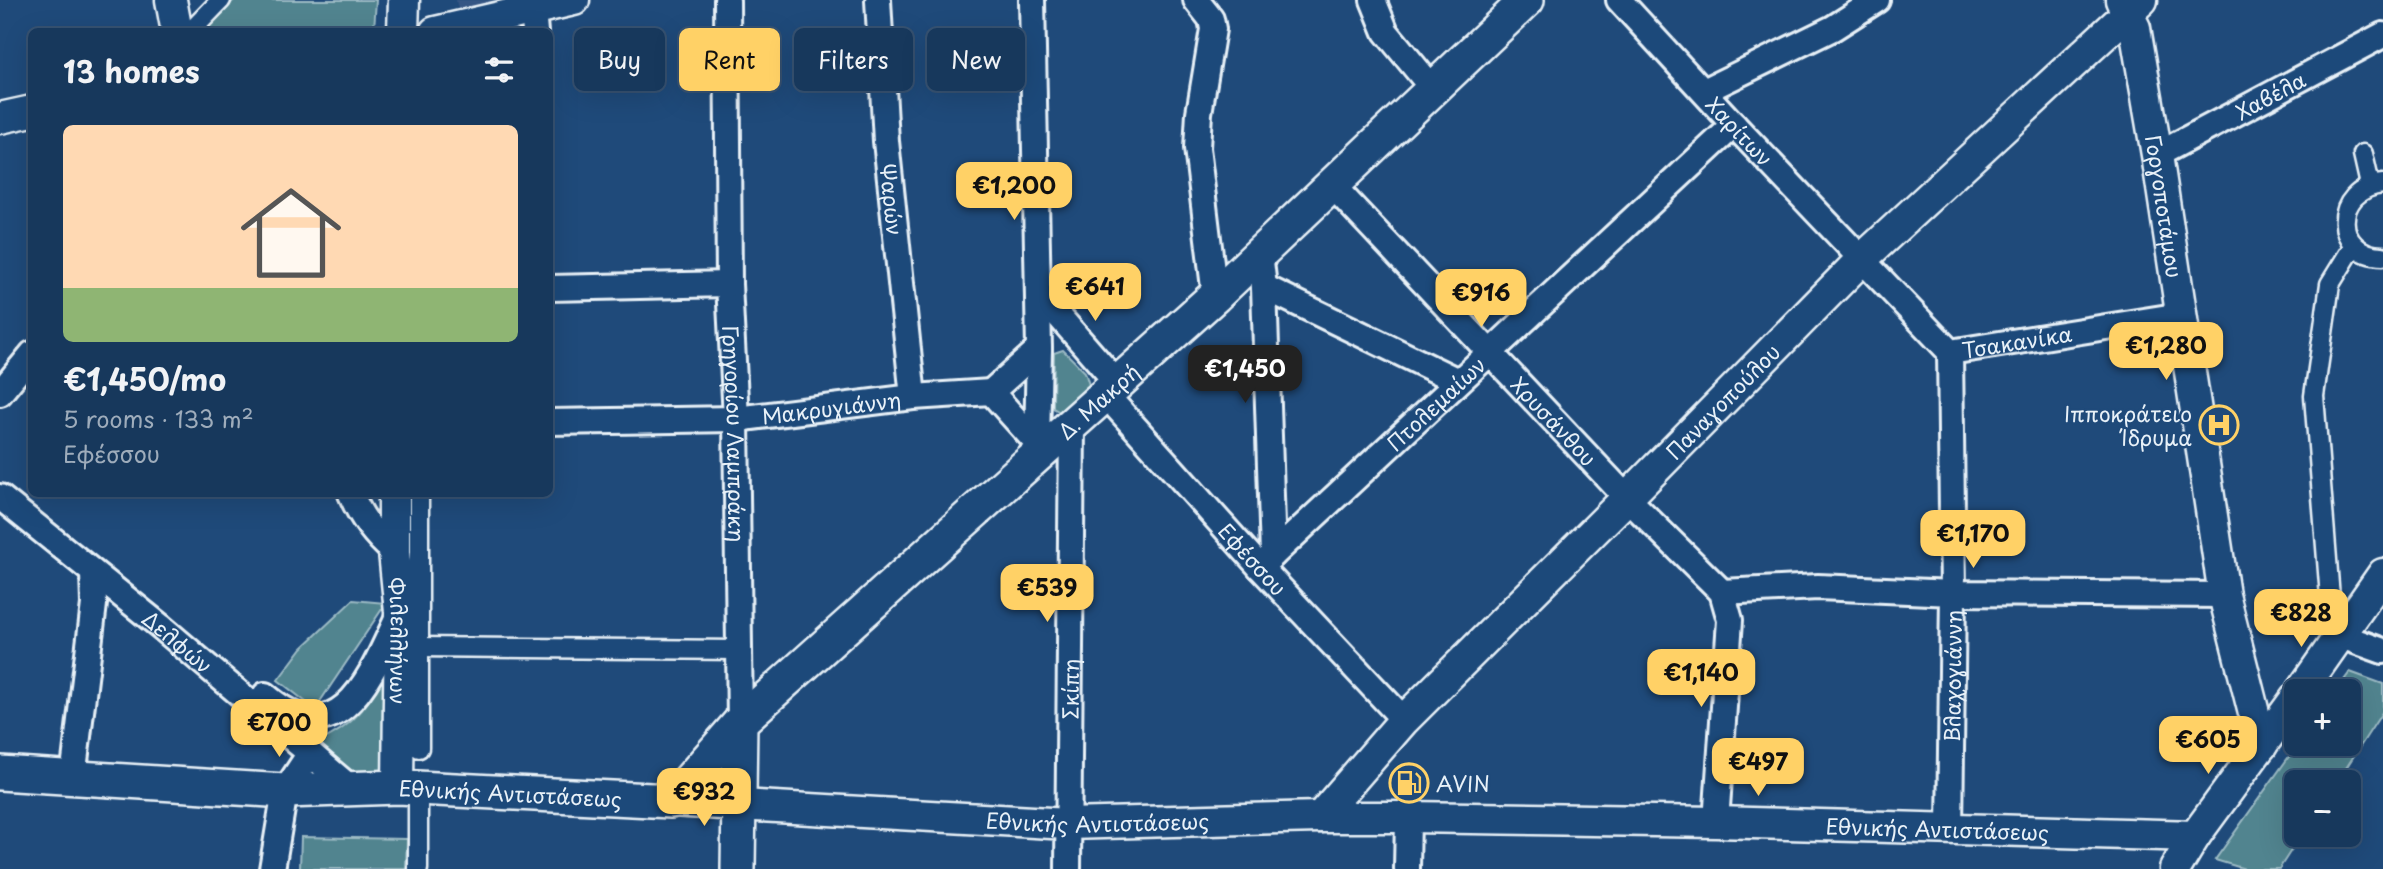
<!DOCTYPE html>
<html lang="en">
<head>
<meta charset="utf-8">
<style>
  body { margin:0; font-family:"Playpen Sans",sans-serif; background:#203f62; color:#f1f3f6; height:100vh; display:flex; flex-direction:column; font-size:26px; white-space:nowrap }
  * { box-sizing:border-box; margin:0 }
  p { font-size:23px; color:#9eacbb }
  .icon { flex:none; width:38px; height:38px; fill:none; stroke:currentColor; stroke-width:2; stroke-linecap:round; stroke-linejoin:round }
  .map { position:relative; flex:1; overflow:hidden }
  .panel { position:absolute; left:28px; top:28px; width:525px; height:469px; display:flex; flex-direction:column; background:#17385c; border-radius:10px; box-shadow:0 7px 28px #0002,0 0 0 2px #365272 }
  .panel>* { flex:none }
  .hud { position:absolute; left:574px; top:28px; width:665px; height:63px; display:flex; gap:14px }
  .tools { position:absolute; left:2284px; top:679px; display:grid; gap:14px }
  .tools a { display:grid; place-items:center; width:77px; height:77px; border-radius:10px; background:#17385c; box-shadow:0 7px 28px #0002,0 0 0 2px #365272; font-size:35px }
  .price { position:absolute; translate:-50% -60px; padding:0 16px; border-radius:14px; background:#ffd166; color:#111; font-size:23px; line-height:46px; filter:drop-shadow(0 2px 4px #0008) }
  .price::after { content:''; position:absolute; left:50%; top:42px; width:21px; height:16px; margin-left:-10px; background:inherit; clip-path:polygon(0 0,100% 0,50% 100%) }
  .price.active { background:#222; color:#fff }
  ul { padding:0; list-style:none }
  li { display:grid; align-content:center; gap:14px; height:371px; padding:0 35px }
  li span { display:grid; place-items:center; height:217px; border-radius:10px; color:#555 }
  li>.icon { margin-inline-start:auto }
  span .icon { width:126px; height:126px; fill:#fffc; stroke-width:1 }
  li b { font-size:30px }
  h2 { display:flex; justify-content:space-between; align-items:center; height:84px; padding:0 35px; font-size:30px }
  .tag { padding:0 24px; border-radius:10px; background:#17385c; box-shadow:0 7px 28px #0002,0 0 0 2px #365272; font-size:24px; line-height:63px }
  .tag.active { background:#ffd166; color:#111 }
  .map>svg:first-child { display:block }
</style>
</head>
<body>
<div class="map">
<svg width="2383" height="869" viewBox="0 0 2383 869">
  <rect width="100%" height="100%" fill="#1f4a7a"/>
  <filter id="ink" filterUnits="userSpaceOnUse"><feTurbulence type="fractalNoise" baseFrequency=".0143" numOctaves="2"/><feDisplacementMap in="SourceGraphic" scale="14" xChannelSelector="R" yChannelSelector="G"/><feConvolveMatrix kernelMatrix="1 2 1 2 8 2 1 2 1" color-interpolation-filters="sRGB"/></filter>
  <g filter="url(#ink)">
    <path fill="#355684" d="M456,0H505L458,9Z"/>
    <g fill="#51848f" stroke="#9cbac4" stroke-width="2">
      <path d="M234,0H376L374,29L360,32L204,31Z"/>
      <path d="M1063,350L1085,372L1089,385L1060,412L1053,408V403L1054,353Z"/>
      <path d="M353,600L386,603L315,709L278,680L302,648Z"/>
      <path d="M386,672L392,771L356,776L318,742C356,725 367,706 386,672Z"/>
      <path d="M2350,672L2383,684V711L2337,782H2296V835H2301L2279,869H2245L2215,860L2298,744H2348V691H2336Z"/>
      <path d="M301,837L407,839L406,869H300Z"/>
    </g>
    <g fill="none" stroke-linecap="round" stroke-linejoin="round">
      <g stroke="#e8f1f8" stroke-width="23">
        <g id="pedestrian">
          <path d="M190,32L221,0"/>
          <path d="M2363,154L2370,185"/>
          <path d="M2383,184C2331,189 2333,256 2383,256"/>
          <path d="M419,494V748"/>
          <path d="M2341,636L2331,610L2314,396L2330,284L2354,245"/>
          <path d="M418,647L738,650"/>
          <path d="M418,869V788"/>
        </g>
      </g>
      <g stroke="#e8f1f8" stroke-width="30">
        <g id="minor">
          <path id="s1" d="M727,0L729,284L736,419L740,722"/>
          <path id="s2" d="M878,0L886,141L913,397"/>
          <path d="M1032,0L1039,349L1037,443"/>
          <path d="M1196,0L1211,19L1213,29L1199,113L1197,148L1215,296"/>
          <path d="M1373,0L1386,32L1433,89"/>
          <path id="s3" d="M1619,0L1734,125L1950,352L2181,315"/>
          <path d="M533,10L535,32"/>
          <path d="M1704,91L1833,28L1877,0"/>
          <path id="s4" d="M2157,155L2383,35"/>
          <path id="s5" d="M1332,185L1627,498L1722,592L1730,620L1716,822"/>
          <path d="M1260,253L1264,287L1273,555"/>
          <path d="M1264,287L1458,381"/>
          <path d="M550,288L729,284"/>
          <path d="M1038,292L1118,384"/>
          <path d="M991,392L1039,349"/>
          <path d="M0,393L32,354"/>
          <path id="s6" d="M1106,395L1260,567L1404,720"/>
          <path id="s7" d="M550,422L736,419L913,397L991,392L1044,451"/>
          <path d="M351,494C361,518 374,535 394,552"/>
          <path id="s8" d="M0,497L160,626L353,790"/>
          <path id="s9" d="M1260,567L1734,125"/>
          <path d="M1722,592L1818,587L1953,593L2224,595"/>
          <path d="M2341,636L2383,651"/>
          <path d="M265,695C340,760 371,675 399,615"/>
          <path d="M73,778L94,604L93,573"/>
          <path id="s10" d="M1950,830L1953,593L1950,352"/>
          <path d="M272,869L285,791L310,753"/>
          <path id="s11" d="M1068,869L1072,425"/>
          <path d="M1407,869L1408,817"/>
        </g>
      </g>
      <g stroke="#e8f1f8" stroke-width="35">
        <g id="tertiary">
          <path d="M171,0L177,32"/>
          <path id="s12" d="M2121,0L2135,28L2157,155L2224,595L2262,745"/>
          <path d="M403,32L404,0"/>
          <path d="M435,32L574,0"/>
          <path d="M0,118L32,111"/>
          <path id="s13" d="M394,494V552L400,612L398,787"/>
          <path d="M2301,691L2383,574"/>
          <path id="s14" d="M671,801L1068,824L1320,817H1408L1716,822L2195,836"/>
          <path id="s15" d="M1320,817L1404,720L1627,498L1861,260L2142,0"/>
          <path d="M2175,869L2195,836L2296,698"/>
        </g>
      </g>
      <g stroke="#e8f1f8" stroke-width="38">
        <g id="secondary">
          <path id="s16" d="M0,773L285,791L398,787L671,801L740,722L1215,296L1527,0"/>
          <path d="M738,869L740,722"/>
        </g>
      </g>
      <use href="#pedestrian" stroke="#1f4a7a" stroke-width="18"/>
      <use href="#minor" stroke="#1f4a7a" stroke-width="24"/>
      <use href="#tertiary" stroke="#1f4a7a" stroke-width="30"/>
      <use href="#secondary" stroke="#1f4a7a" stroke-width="33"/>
    </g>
  </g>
  <defs>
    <g id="hospital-ring" transform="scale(2.0125)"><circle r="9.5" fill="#1f4a7a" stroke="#ffd166" stroke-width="1.5"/><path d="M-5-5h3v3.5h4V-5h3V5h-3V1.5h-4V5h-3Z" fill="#ffd166"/></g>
    <g id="fuel-ring" transform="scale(2.0125)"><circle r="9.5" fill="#1f4a7a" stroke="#ffd166" stroke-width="1.5"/><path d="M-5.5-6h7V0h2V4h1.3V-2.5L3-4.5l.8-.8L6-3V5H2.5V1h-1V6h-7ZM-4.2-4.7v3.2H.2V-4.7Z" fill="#ffd166"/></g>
  </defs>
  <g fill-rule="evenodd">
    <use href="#hospital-ring" x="2219" y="425"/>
    <use href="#fuel-ring" x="1409" y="783"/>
  </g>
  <g text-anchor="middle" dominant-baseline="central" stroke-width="5" stroke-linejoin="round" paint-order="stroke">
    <g font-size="21" fill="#e8f1f8" stroke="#1f4a7a">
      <text stroke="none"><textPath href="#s4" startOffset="128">Χαβέλα</textPath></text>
      <text stroke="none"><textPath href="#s3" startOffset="178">Χαρίτων</textPath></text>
      <text stroke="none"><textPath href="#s2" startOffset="200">Ψαρών</textPath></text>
      <text stroke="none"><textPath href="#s12" startOffset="212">Γοργοποτάμου</textPath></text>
      <text stroke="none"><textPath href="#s3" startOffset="551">Τσακανίκα</textPath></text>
      <text stroke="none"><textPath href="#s16" startOffset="1258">Δ. Μακρή</textPath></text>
      <text stroke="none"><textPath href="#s15" startOffset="579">Παναγοπούλου</textPath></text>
      <text stroke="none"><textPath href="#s9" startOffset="240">Πτολεμαίων</textPath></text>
      <text stroke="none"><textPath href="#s7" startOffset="282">Μακρυγιάννη</textPath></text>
      <text stroke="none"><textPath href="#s5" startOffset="324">Χρυσάνθου</textPath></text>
      <text stroke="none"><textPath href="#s1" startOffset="434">Γρηγορίου Λαμπράκη</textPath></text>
      <text stroke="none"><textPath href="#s6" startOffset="220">Εφέσσου</textPath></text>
      <text stroke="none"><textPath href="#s13" startOffset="147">Φιλελλήνων</textPath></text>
      <text stroke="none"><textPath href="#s8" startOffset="229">Δελφών</textPath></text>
      <text stroke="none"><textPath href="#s10" startOffset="154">Βλαχογιάννη</textPath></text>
      <text stroke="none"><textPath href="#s11" startOffset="180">Σκίπη</textPath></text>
      <text stroke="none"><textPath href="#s16" startOffset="511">Εθνικής Αντιστάσεως</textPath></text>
      <text stroke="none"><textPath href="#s14" startOffset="427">Εθνικής Αντιστάσεως</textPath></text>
      <text stroke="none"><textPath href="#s14" startOffset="1267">Εθνικής Αντιστάσεως</textPath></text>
    </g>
    <g font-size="21" fill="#e8f1f8" stroke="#1f4a7a" text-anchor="end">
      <text x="2192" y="413">Ιπποκράτειο<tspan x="2192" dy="24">Ίδρυμα</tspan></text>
      <text x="1436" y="783" text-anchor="start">AVIN</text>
    </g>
  </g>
</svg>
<div class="tools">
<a>+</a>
<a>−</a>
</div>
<b class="price" style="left:1014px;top:222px">€1,200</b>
<b class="price" style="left:1095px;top:323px">€641</b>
<b class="price" style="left:1481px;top:329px">€916</b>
<b class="price" style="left:2166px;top:382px">€1,280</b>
<b class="price active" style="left:1245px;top:405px">€1,450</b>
<b class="price" style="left:1973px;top:570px">€1,170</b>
<b class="price" style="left:1047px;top:624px">€539</b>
<b class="price" style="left:2301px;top:649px">€828</b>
<b class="price" style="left:1701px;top:709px">€1,140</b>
<b class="price" style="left:279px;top:759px">€700</b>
<b class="price" style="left:2208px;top:776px">€605</b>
<b class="price" style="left:1758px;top:798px">€497</b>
<b class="price" style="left:704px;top:828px">€932</b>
<div class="hud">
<a class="tag">Buy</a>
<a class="tag active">Rent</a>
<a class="tag">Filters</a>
<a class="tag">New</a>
</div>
<section class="panel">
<h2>13 homes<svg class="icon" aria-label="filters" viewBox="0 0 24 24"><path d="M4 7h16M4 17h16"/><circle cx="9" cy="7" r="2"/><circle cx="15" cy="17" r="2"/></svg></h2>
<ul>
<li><span style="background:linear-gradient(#ffd9b3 75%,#8fb573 0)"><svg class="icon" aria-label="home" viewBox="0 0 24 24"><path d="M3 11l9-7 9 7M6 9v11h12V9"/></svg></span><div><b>€1,450/mo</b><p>5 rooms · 133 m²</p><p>Εφέσσου</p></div></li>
</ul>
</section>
</div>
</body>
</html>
